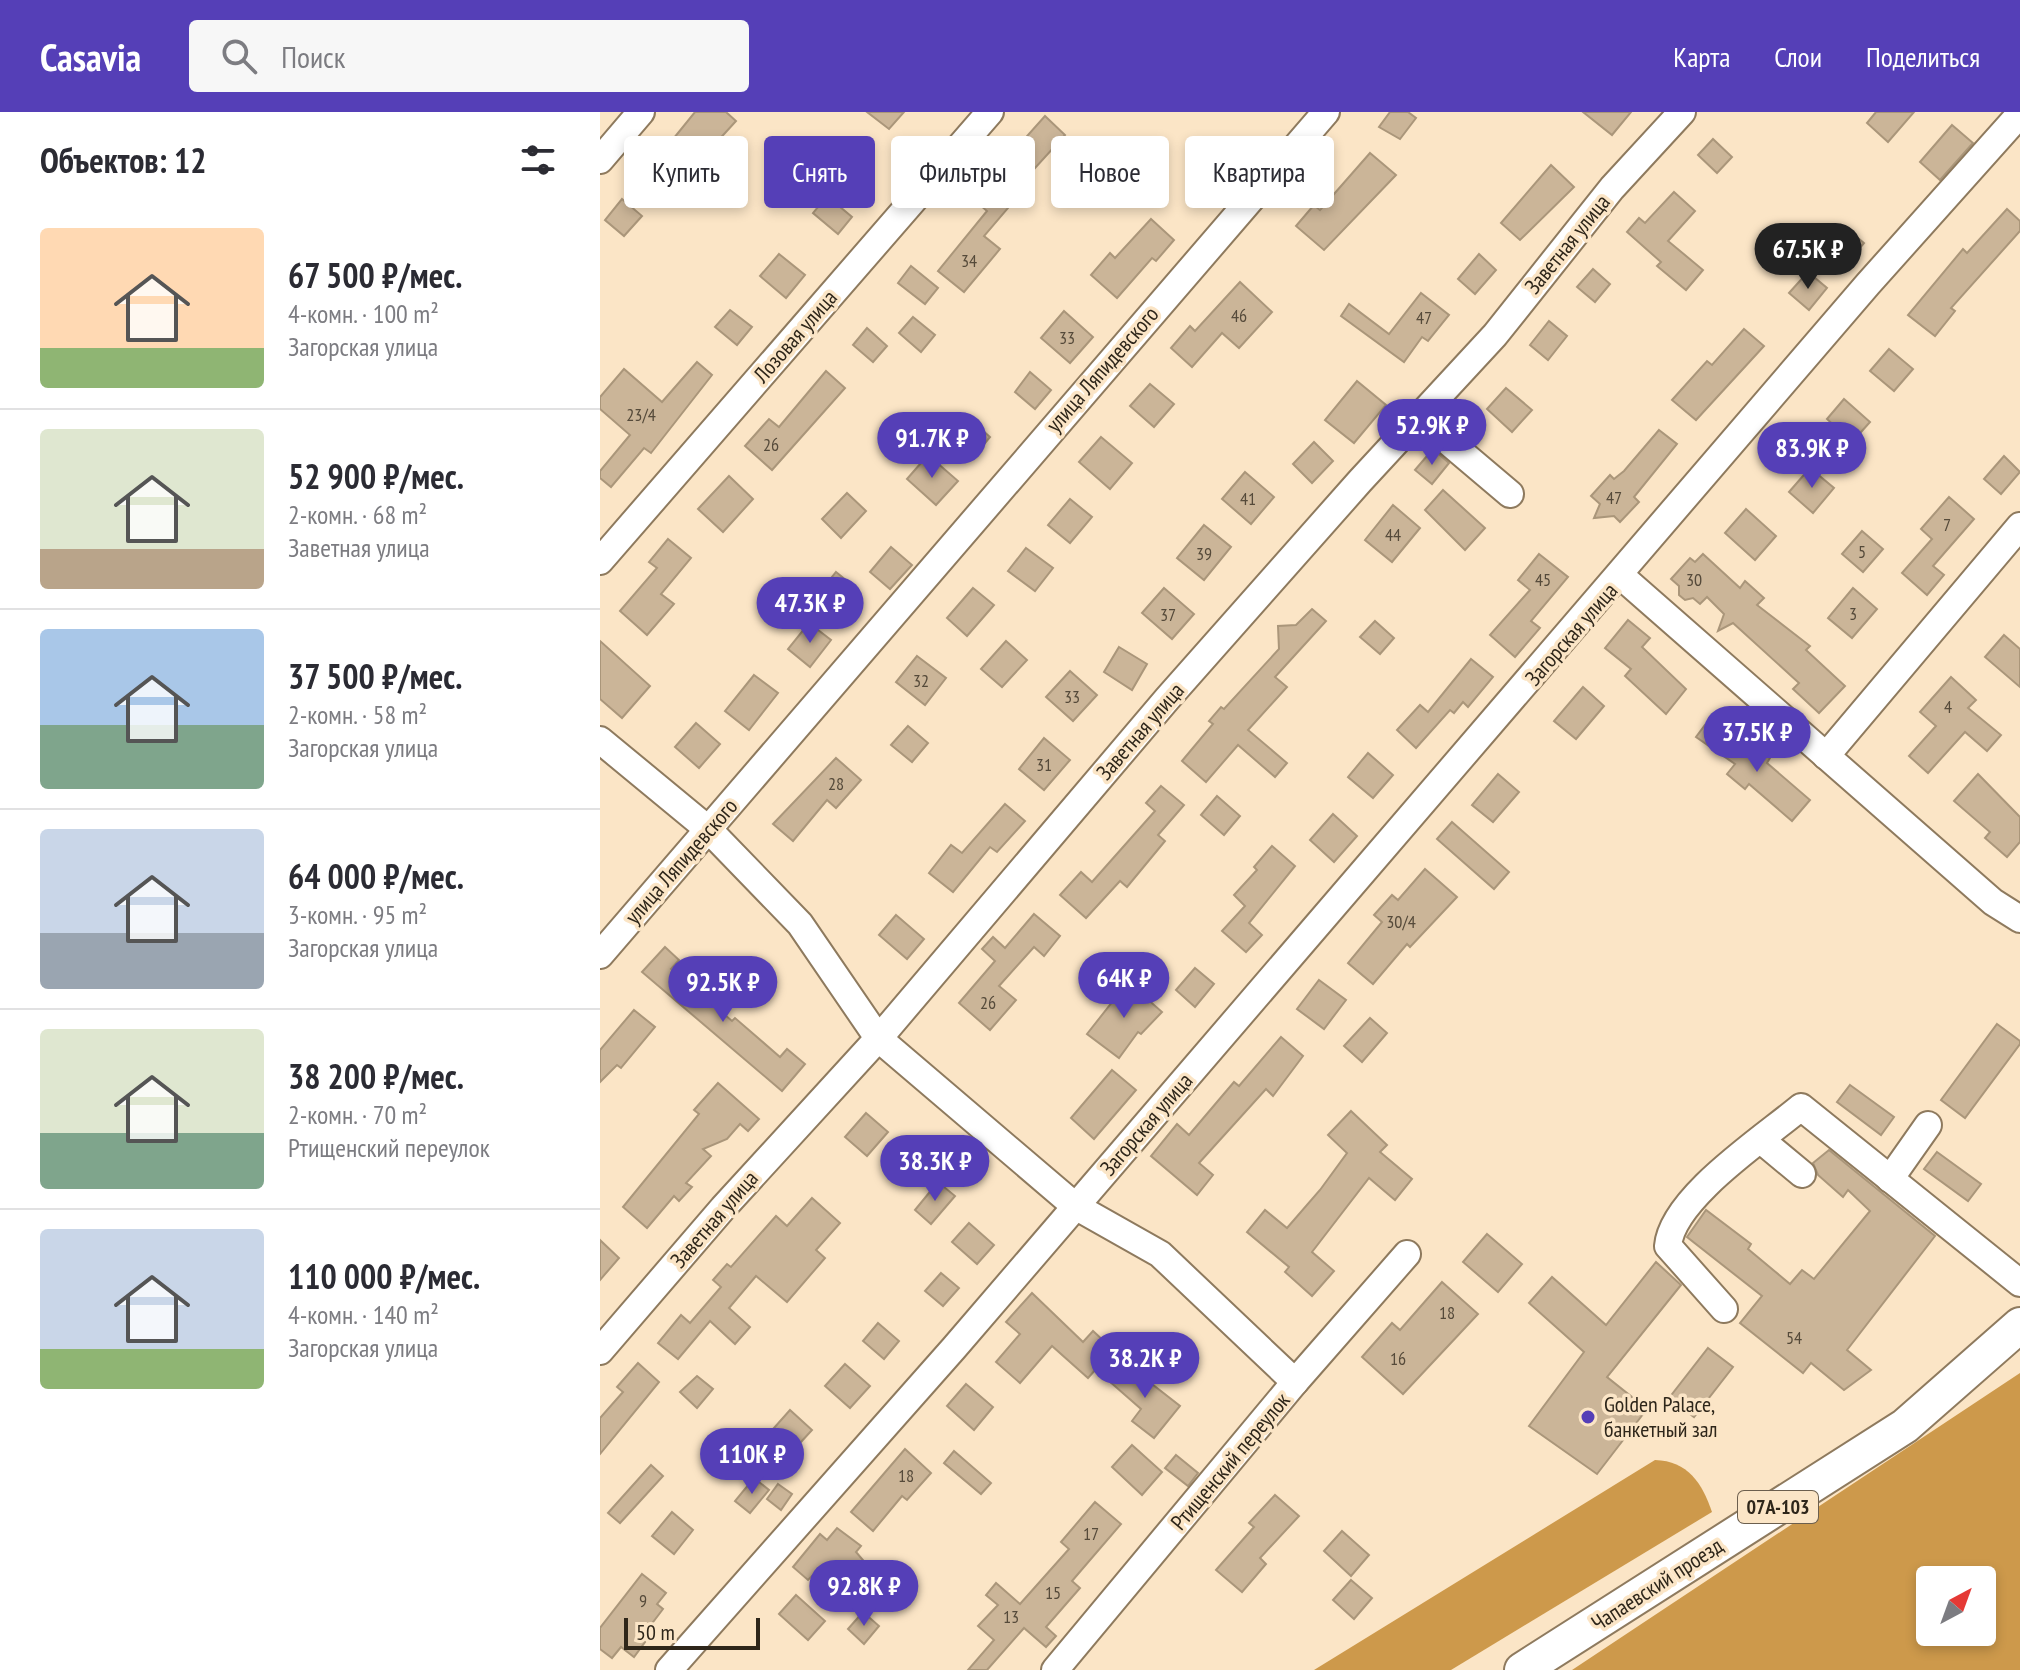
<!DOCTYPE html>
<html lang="ru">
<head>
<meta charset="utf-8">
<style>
  body { margin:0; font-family:"PT Sans Narrow",sans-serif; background:#f7f7f7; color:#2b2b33; height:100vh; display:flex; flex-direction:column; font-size:30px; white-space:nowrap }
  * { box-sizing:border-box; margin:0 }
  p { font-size:26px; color:#7c7c81 }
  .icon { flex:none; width:44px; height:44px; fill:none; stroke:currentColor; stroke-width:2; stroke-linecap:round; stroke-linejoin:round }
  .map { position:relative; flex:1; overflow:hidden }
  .drawer { display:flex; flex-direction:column; background:#fff; width:600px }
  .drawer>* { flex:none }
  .guide { position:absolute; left:24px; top:24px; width:760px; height:72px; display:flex; gap:16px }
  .needle { width:52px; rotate:41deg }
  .buttons { position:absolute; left:1316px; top:1454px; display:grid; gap:16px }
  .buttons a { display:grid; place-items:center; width:80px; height:80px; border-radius:8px; background:#fff; box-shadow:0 4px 12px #0003; font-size:40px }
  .scale { position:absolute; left:24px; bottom:20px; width:136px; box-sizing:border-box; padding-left:8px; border:4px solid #2e261a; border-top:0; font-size:22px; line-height:28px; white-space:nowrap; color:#2e261a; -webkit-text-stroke:6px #fbe5c6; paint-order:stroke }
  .price { position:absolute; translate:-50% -68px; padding:0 18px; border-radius:28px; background:#553fb7; color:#fff; font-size:26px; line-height:52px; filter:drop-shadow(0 2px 4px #0008) }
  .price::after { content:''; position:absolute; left:50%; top:48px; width:24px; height:18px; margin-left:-12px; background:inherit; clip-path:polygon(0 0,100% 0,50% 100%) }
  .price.selected { background:#222; color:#fff }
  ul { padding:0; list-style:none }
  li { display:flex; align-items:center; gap:24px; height:200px; padding:0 40px }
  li+li { border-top:2px solid #e1e1e2 }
  li span { display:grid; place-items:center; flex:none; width:224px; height:160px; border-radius:8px; color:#555 }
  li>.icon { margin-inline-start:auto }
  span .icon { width:96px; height:96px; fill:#fffc; stroke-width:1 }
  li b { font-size:34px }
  h2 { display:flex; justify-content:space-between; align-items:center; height:96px; padding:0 40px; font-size:34px }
  .pill { padding:0 28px; border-radius:8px; background:#fff; box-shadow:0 4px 12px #0003; font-size:28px; line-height:72px }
  .pill.selected { background:#553fb7; color:#fff }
  header { display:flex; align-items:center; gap:48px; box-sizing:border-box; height:112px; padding:0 40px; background:#553fb7; color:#fff }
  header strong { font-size:38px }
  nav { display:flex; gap:44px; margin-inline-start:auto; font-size:28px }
  .search { width:560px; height:72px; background:#f7f7f7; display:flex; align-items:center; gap:20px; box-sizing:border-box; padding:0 28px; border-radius:8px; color:#7c7c81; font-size:30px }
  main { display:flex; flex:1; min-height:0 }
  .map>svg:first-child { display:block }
</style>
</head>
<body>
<header>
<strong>Casavia</strong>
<div class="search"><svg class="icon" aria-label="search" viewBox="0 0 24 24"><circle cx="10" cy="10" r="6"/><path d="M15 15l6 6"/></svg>Поиск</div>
<nav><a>Карта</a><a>Слои</a><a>Поделиться</a></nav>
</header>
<main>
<section class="drawer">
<h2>Объектов: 12<svg class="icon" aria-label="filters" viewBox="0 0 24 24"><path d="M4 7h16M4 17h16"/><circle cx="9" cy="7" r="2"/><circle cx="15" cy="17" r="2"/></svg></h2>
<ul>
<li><span style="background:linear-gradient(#ffd9b3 75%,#8fb573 0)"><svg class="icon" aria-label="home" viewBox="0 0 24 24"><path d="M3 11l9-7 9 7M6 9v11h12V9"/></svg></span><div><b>67 500 ₽/мес.</b><p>4-комн. · 100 m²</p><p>Загорская улица</p></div></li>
<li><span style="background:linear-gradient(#dfe7d0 75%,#b9a48a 0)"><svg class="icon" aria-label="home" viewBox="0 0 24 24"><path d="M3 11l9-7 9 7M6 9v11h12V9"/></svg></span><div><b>52 900 ₽/мес.</b><p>2-комн. · 68 m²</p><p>Заветная улица</p></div></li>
<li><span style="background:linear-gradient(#a9c7e8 60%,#7fa58c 0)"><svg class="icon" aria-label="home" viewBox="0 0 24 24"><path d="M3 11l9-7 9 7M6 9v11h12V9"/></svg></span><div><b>37 500 ₽/мес.</b><p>2-комн. · 58 m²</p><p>Загорская улица</p></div></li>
<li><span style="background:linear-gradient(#c9d6e8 65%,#9aa5b1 0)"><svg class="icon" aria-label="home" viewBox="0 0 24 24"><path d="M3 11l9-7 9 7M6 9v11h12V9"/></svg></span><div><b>64 000 ₽/мес.</b><p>3-комн. · 95 m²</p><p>Загорская улица</p></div></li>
<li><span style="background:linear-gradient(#dfe7d0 65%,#7fa58c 0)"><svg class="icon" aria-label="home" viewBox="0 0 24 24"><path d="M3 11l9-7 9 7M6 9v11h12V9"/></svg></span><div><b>38 200 ₽/мес.</b><p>2-комн. · 70 m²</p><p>Ртищенский переулок</p></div></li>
<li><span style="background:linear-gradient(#c9d6e8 75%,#8fb573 0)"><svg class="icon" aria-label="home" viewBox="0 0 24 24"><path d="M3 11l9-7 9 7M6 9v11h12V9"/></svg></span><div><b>110 000 ₽/мес.</b><p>4-комн. · 140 m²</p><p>Загорская улица</p></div></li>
</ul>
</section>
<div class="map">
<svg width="1420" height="1558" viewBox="0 0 1420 1558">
  <rect width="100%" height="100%" fill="#fbe5c6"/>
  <g fill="#cd994b" fill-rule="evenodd">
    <path d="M1420,1261V1558H972ZM1330,1468H1382V1520H1330Z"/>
    <path d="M1055,1348C1088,1349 1102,1371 1112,1400L851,1558H714Z"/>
  </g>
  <g fill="#cbb598" stroke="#aa967a" stroke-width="2">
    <path d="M95,0H126L136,9L72,79L48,58Z"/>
    <path d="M267,0H304L289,17Z"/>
    <path d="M790,0H808L816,6L800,27L779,15Z"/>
    <path d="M983,0H1031L1012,23Z"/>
    <path d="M1276,0H1314L1288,30L1267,11Z"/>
    <path d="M445,4L465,23L415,78L420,82L384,124L400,137L364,180L338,159L387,99L358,74L381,48L395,60Z"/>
    <path d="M1352,13L1373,31L1340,68L1320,50Z"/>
    <path d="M1113,27L1132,45L1117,61L1098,43Z"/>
    <path d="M240,40L263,60L247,79L223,60Z"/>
    <path d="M770,41L796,63L724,138L696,114L714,93L720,98Z"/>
    <path d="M951,53L974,75L920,128L901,111Z"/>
    <path d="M1074,80L1095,99L1068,129L1103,158L1086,178L1057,154L1061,150L1027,120L1039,106L1045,111Z"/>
    <path d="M227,84L252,105L238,122L213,101Z"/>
    <path d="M22,87L42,104L24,124L5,108Z"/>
    <path d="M1407,97L1420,109V119L1351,196L1355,199L1335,224L1308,203L1363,137L1367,141Z"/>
    <path d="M551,107L574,128L556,149L552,146L517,186L491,163L510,141L515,146Z"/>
    <path d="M1245,115L1264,131L1244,155L1225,138Z"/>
    <path d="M179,142L205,163L186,186L160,164Z"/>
    <path d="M879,142L896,158L875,182L858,167Z"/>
    <path d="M311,154L338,176L325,192L298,171Z"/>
    <path d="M993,157L1010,172L995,190L977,175Z"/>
    <path d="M1208,160L1227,176L1209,198L1189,181Z"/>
    <path d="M640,170L672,200L639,236L622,221L592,255L571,236L590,214L595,219Z"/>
    <path d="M821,181L849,203L828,229L822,225L804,250L741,204L749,192L789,222Z"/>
    <path d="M130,198L152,215L137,233L115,215Z"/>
    <path d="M464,199L493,225L470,251L441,226Z"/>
    <path d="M313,205L335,223L321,240L299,221Z"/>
    <path d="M949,209L967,224L948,248L930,233Z"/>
    <path d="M267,216L287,234L273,250L253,233Z"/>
    <path d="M1144,217L1164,234L1096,308L1072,288L1107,249L1112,253Z"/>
    <path d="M1289,237L1313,257L1294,279L1270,259Z"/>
    <path d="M97,250L112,263L51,341L44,336L11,375L0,366V359L30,323L0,297V285L24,257L62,290Z"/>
    <path d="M226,259L245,276L172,358L145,334L169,307L179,315Z"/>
    <path d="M430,260L451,278L435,297L415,280Z"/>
    <path d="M757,269L786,293L754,331L725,308Z"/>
    <path d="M550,272L574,292L554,315L530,294Z"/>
    <path d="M906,276L932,298L912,320L887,297Z"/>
    <path d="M1244,287L1270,310L1252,330L1227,307Z"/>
    <path d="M370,307L390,325L374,344L353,327Z"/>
    <path d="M1059,318L1077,332L1034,385L1039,390L1020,410L1014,404L994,406L1000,392L991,384L1010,363L1014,367L1024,359Z"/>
    <path d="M501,325L532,351L510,377L479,350Z"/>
    <path d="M714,330L733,349L712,371L693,352Z"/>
    <path d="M833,337L849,351L832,372L815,358Z"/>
    <path d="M328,343L358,369L336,393L307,367Z"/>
    <path d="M1404,344L1420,360L1401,382L1384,367Z"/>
    <path d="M1210,356L1234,376L1213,401L1189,380Z"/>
    <path d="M645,360L674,385L651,412L622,387Z"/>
    <path d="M129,364L153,387L123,420L98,397Z"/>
    <path d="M843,378L885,416L865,438L825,398Z"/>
    <path d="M247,381L266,399L241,426L222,407Z"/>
    <path d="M1349,385L1374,407L1333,454L1344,463L1327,483L1302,461L1332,427L1321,417Z"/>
    <path d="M470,387L492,405L470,431L448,413Z"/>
    <path d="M793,393L820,416L792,450L765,428Z"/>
    <path d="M1146,397L1176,424L1155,448L1125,421Z"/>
    <path d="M604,413L631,435L604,468L577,446Z"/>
    <path d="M1262,419L1283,437L1263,460L1242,442Z"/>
    <path d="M68,427L91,446L61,482L74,492L47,523L20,499L57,456L49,450Z"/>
    <path d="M291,435L312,453L290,477L270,460Z"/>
    <path d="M426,436L453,456L435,479L408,459Z"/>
    <path d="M939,442L968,465L931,509L940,516L915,545L890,523L930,478L918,468Z"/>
    <path d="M1103,442L1140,476L1145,469L1164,486L1157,493L1210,534L1206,538L1245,574L1219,601L1193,577L1199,571L1133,511L1118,519L1124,502L1107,485L1100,492L1093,486L1085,488L1079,483V474L1071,467L1090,446L1095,450Z"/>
    <path d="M236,460L258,478L241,498L220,480Z"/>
    <path d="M373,476L394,493L367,524L347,506Z"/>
    <path d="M564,476L594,502L572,527L542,501Z"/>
    <path d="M1253,476L1277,497L1252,526L1228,506Z"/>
    <path d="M712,497L726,509L675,565L687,575L648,618L687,651L675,665L638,633L606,670L582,649L613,612L609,609L621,595L624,597L679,537L678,514L696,513Z"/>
    <path d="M1028,508L1050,526L1042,535L1086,577L1066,602L1025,564L1031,557L1005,536Z"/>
    <path d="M775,509L794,526L780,542L760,525Z"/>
    <path d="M209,511L231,528L210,555L188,537Z"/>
    <path d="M1404,523L1420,537V575L1385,545Z"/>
    <path d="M0,529L50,574L22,606L0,587Z"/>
    <path d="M406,529L427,548L402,575L381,557Z"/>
    <path d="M519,535L547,552L532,578L504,560Z"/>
    <path d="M317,544L346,566L325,593L296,570Z"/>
    <path d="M871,547L893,565L868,595L863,590L854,601L850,598L816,636L797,618L820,593L828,600Z"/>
    <path d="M470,559L497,583L473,609L446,585Z"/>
    <path d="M154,563L178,581L149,618L125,599Z"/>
    <path d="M1351,565L1376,588L1368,596L1401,623L1387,639L1365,620L1328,661L1309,644L1336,614L1320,600Z"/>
    <path d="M983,575L1004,594L976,627L954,609Z"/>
    <path d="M96,611L120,632L99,656L75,635Z"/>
    <path d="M1105,613L1144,641L1152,631L1170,646L1167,651L1210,688L1192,709L1149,672L1145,677L1127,662L1135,652L1096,625Z"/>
    <path d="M308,614L328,631L312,650L291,633Z"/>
    <path d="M444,626L470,648L444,678L419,657Z"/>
    <path d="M768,641L793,663L773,686L748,665Z"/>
    <path d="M236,646L261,668L236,696L227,688L193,729L173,712Z"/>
    <path d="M898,662L919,680L893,710L872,693Z"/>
    <path d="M1378,662L1420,705V730L1407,745L1385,726L1390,720L1354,689Z"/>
    <path d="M561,674L584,693L558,723L565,729L527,775L520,769L486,806L460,783L481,760L492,770L555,699L546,691Z"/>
    <path d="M617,684L640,704L624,723L601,703Z"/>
    <path d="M405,692L425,709L397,740L390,735L353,780L329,761L351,733L362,741Z"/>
    <path d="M733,702L757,724L734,750L710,728Z"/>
    <path d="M852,710L909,760L894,777L837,727Z"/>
    <path d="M672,734L695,754L649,811L662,823L646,840L622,819L645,794L634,783L657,758L654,755Z"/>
    <path d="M825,757L857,785L810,835L807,832L773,872L748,851L782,810L774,803L792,783L798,788Z"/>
    <path d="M434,802L460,824L444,844L434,835L399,874L416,888L390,918L359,891L395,849L382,837L393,825L405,836Z"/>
    <path d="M296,803L324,827L307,847L279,823Z"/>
    <path d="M65,835L79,848L71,857L132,909L135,906L180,945L187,937L205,952L182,979L42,860Z"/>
    <path d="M595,856L614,872L595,895L576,878Z"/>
    <path d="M719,868L746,888L724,917L697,897Z"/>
    <path d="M528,870L562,900L541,922L538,920L519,946L487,922Z"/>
    <path d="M34,898L55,915L21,956L17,953L0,970V938Z"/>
    <path d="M770,906L787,921L762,950L744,934Z"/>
    <path d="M1397,912L1420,929V932L1365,1006L1341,988Z"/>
    <path d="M681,925L703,944L673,984L666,977L599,1051L613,1063L597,1083L551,1044L577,1012L589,1023L634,970L639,974Z"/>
    <path d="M512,958L536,978L494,1027L471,1006Z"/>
    <path d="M118,971L159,1007L148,1019L140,1012L127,1027L103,1037L111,1044L86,1071L92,1075L79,1089L74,1084L47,1116L23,1095L99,1002L94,998Z"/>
    <path d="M1250,973L1294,1005L1281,1023L1237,990Z"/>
    <path d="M751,999L787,1033L780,1040L812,1067L795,1088L769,1066L712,1140L734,1159L712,1184L685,1160L689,1155L647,1120L665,1098L687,1116L720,1078L747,1041L728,1023Z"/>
    <path d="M266,1001L288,1020L267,1044L245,1025Z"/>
    <path d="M1229,1038L1335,1124L1247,1238L1271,1258L1244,1278L1211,1251L1203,1261L1140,1211L1162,1184L1087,1125L1106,1098L1151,1132L1148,1137L1190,1172L1202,1158L1214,1167L1270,1099L1248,1078L1243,1085L1218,1063L1213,1051Z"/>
    <path d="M1337,1040L1381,1072L1368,1089L1324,1057Z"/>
    <path d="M338,1070L355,1084L331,1112L315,1098Z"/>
    <path d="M212,1086L240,1111L216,1138L225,1146L187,1190L156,1164L129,1196L150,1215L135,1232L110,1209L78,1247L58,1231L81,1203L90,1211L121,1175L113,1168L127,1152L131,1155L176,1104L187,1114Z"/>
    <path d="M369,1111L394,1133L377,1152L352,1130Z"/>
    <path d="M887,1122L922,1152L898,1180L863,1150Z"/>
    <path d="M0,1128L19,1146L0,1168Z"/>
    <path d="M1056,1150L1081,1173L1007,1265L1047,1297L997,1362L929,1314L984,1240L929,1191L952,1165L1006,1213Z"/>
    <path d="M341,1161L359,1176L343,1194L325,1179Z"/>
    <path d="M842,1170L878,1202L803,1282L762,1245L792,1211L800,1218Z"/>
    <path d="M432,1181L483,1230L493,1219L506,1231L496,1241L504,1248L488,1266L452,1234L420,1271L396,1250L420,1222L406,1210Z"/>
    <path d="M278,1211L299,1229L284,1247L263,1229Z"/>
    <path d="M1108,1236L1133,1255L1094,1305L1069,1286Z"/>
    <path d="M38,1251L59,1270L0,1342V1306L23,1280L17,1275Z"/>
    <path d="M525,1251L580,1294L554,1326L532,1309L541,1297L509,1269Z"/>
    <path d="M245,1252L270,1274L250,1296L225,1274Z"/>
    <path d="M97,1264L113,1277L97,1296L80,1280Z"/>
    <path d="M366,1272L393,1295L374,1318L347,1294Z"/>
    <path d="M190,1298L212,1318L188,1344L166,1325Z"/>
    <path d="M532,1333L562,1360L542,1383L512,1355Z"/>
    <path d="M305,1337L331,1361L307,1388L302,1384L273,1419L251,1400Z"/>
    <path d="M354,1339L391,1371L381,1382L344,1351Z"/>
    <path d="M576,1343L598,1361L588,1374L565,1356Z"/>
    <path d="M51,1353L63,1364L20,1411L8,1401Z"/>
    <path d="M154,1366L169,1378L150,1401L135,1389Z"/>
    <path d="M178,1372L192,1382L181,1398L167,1387Z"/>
    <path d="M675,1383L699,1404L660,1446L666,1452L642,1480L616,1458L654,1415L649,1411Z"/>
    <path d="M495,1390L521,1412L472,1469L480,1476L446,1515L456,1524L446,1535L424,1516L387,1558H368L394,1528L378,1514L398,1493L386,1483L396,1471L420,1492L469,1437L461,1430Z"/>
    <path d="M72,1400L93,1418L74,1442L52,1424Z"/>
    <path d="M237,1416L261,1434L256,1440L274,1461L263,1474L252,1465L241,1479L217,1459L208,1468L193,1455L220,1422L227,1428Z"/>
    <path d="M742,1419L769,1443L751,1464L724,1439Z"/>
    <path d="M42,1462L66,1481L57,1492L63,1497L41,1526L45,1530L34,1545L21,1535L12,1546L0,1537V1516Z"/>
    <path d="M751,1468L772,1486L754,1507L733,1488Z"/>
    <path d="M196,1483L225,1509L208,1528L179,1502Z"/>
    <path d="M263,1500L279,1514L264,1532L248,1517Z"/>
  </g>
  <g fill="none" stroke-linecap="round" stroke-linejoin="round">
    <g stroke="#8e7a5e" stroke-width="30">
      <g id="minor">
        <path d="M0,48L41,0"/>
        <path d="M819,305L910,382"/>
        <path d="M0,449L390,0"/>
        <path d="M1021,464L1393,790L1420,807"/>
        <path d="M0,628L109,718L200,812L278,926L475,1094L560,1142L695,1270"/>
        <path d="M1226,644L1420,414"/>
        <path d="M0,843L726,0"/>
        <path d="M1161,1028L1202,1062"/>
        <path d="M1290,1067L1328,1013"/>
        <path d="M1124,1197L1068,1134C1072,1086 1164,1026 1201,995L1420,1171"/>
        <path d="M0,1239L123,1096L285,919L567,587L760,369L895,223L1012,76L1082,0"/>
        <path d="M69,1558L354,1236L1268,172L1420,2"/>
        <path d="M455,1558L695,1270L807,1142"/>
      </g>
    </g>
    <g stroke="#8e7a5e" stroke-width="38">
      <path id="major" d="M922,1558L1305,1314L1420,1213"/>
    </g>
    <use href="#minor" stroke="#fff" stroke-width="26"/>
    <use href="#major" stroke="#fff" stroke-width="34"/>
  </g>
  <circle fill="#553fb7" stroke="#fbe5c6" stroke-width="3" cx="988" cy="1305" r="8"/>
  <g text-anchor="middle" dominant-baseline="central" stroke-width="7" stroke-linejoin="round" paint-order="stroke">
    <g font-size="18" fill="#554a3a">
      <text x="369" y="148">34</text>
      <text x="639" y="203">46</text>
      <text x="824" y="205">47</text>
      <text x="467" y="225">33</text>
      <text x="41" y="302">23/4</text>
      <text x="171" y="332">26</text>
      <text x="1014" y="385">47</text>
      <text x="648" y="386">41</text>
      <text x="1347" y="412">7</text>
      <text x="793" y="422">44</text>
      <text x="1262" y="439">5</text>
      <text x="604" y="441">39</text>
      <text x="943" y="467">45</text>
      <text x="1094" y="467">30</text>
      <text x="1253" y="501">3</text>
      <text x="568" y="502">37</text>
      <text x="321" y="568">32</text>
      <text x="472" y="584">33</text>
      <text x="1348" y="594">4</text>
      <text x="444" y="652">31</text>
      <text x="236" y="671">28</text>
      <text x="801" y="809">30/4</text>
      <text x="388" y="890">26</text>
      <text x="847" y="1200">18</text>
      <text x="1194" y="1225">54</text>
      <text x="798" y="1246">16</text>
      <text x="306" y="1363">18</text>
      <text x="491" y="1421">17</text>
      <text x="453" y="1480">15</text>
      <text x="43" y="1488">9</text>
      <text x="411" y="1504">13</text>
    </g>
    <rect fill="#fbe5c6" stroke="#6c5f4e" stroke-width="2" x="1138" y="1379" width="80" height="32" rx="6"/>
    <g font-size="20" font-weight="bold" fill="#2e261a">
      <text x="1178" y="1395">07А-103</text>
    </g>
    <g font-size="22" fill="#2e261a" stroke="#fbe5c6">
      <text transform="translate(967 132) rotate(-51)">Заветная улица</text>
      <text transform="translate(195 224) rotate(-49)">Лозовая улица</text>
      <text transform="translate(502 257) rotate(-49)">улица Ляпидевского</text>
      <text transform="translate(971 522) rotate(-49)">Загорская улица</text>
      <text transform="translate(540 619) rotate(-49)">Заветная улица</text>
      <text transform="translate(81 749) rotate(-49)">улица Ляпидевского</text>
      <text transform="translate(546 1012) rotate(-49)">Загорская улица</text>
      <text transform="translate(114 1107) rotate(-49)">Заветная улица</text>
      <text transform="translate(630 1349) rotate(-50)">Ртищенский переулок</text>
      <text transform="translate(1057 1472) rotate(-33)">Чапаевский проезд</text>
    </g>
    <g font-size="22" fill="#2e261a" stroke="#fbe5c6" text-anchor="start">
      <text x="1004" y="1292">Golden Palace,<tspan x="1004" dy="25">банкетный зал</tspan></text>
    </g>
  </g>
</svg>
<div class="buttons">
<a><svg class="needle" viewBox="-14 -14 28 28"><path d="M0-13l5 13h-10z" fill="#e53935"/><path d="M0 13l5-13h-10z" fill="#7c7c81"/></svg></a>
</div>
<div class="scale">50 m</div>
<b class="price selected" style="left:1208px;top:179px">67.5K ₽</b>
<b class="price" style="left:832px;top:355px">52.9K ₽</b>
<b class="price" style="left:332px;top:368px">91.7K ₽</b>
<b class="price" style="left:1212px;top:378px">83.9K ₽</b>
<b class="price" style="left:210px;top:533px">47.3K ₽</b>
<b class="price" style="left:1157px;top:662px">37.5K ₽</b>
<b class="price" style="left:524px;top:908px">64K ₽</b>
<b class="price" style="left:123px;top:912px">92.5K ₽</b>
<b class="price" style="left:335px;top:1091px">38.3K ₽</b>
<b class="price" style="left:545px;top:1288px">38.2K ₽</b>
<b class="price" style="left:152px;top:1384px">110K ₽</b>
<b class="price" style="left:264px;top:1516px">92.8K ₽</b>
<div class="guide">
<a class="pill">Купить</a>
<a class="pill selected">Снять</a>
<a class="pill">Фильтры</a>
<a class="pill">Новое</a>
<a class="pill">Квартира</a>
</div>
</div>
</main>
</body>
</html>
